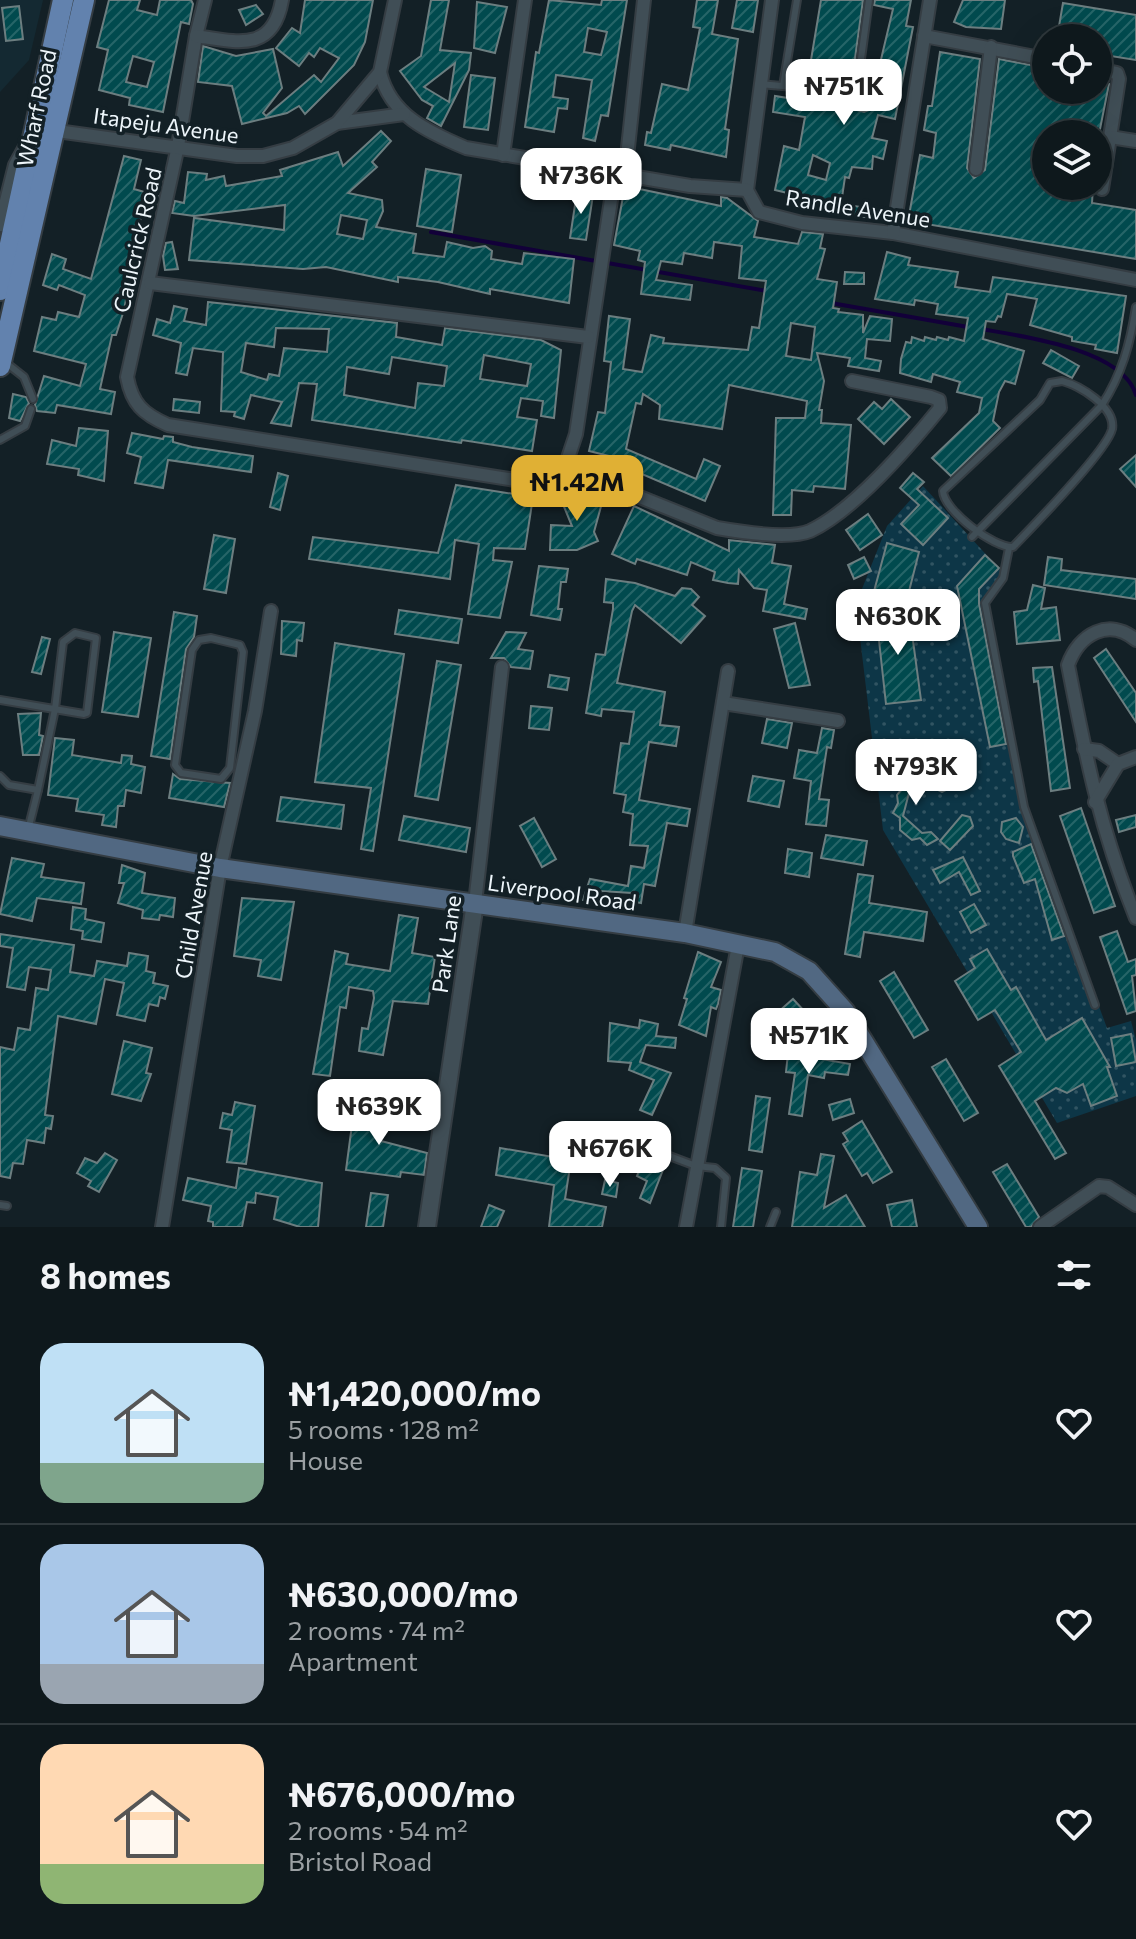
<!DOCTYPE html>
<html lang="en">
<head>
<meta charset="utf-8">
<style>
  body { margin:0; font-family:Commissioner,sans-serif; background:#1c2529; color:#f1f3f6; height:100vh; display:flex; flex-direction:column; font-size:30px; white-space:nowrap }
  * { box-sizing:border-box; margin:0 }
  p { font-size:26px; color:#9ba0a3 }
  .icon { flex:none; width:44px; height:44px; fill:none; stroke:currentColor; stroke-width:2; stroke-linecap:round; stroke-linejoin:round }
  .map { position:relative; height:1227px; overflow:hidden }
  .side { display:flex; flex-direction:column; background:#0e181c; flex:1 }
  .side>* { flex:none }
  .tools { position:absolute; left:1032px; top:24px; display:grid; gap:16px }
  .tools a { display:grid; place-items:center; width:80px; height:80px; border-radius:50%; background:#0e181c; box-shadow:0 8px 32px #0002,0 0 0 2px #2e373b; font-size:40px }
  .price { position:absolute; translate:-50% -68px; padding:0 18px; border-radius:16px; background:#fff; color:#222; font-size:26px; line-height:52px; filter:drop-shadow(0 2px 4px #0008) }
  .price::after { content:''; position:absolute; left:50%; top:48px; width:24px; height:18px; margin-left:-12px; background:inherit; clip-path:polygon(0 0,100% 0,50% 100%) }
  .price.selected { background:#e0b034; color:#111 }
  ul { padding:0; list-style:none }
  li { display:flex; align-items:center; gap:24px; height:200px; padding:0 40px }
  li+li { border-top:2px solid #2e373b }
  li span { display:grid; place-items:center; flex:none; width:224px; height:160px; border-radius:24px; color:#555 }
  li>.icon { margin-inline-start:auto }
  span .icon { width:96px; height:96px; fill:#fffc; stroke-width:1 }
  li b { font-size:34px }
  h2 { display:flex; justify-content:space-between; align-items:center; height:96px; padding:0 40px; font-size:34px }
  .map>svg:first-child { display:block }
</style>
</head>
<body>
<div class="map">
<svg width="1136" height="1227" viewBox="0 0 1136 1227">
  <defs>
    <pattern id="park-dots" width="8" height="8" patternUnits="userSpaceOnUse" patternTransform="scale(2)"><rect width="8" height="8" fill="#0d3647"/><path d="M2 2h.1M6 6h.1" fill="none" stroke="#315462" stroke-width="1.8" stroke-linecap="round"/></pattern>
    <pattern id="building-hatch" width="6" height="6" patternUnits="userSpaceOnUse" patternTransform="scale(2)"><rect width="6" height="6" fill="#014a4e"/><path d="M-1 1l2-2M0 6l6-6M5 7l2-2" fill="none" stroke="#266568"/></pattern>
  </defs>
  <rect width="100%" height="100%" fill="#132026"/>
  <path fill="#142932" d="M0,0H43L29,60L0,92Z"/>
  <path fill="url(#park-dots)" d="M923,486L1005,575L987,596L1027,812L1107,1028L1131,1021L1136,1040V1096L1057,1123L883,830L856,604L887,526Z"/>
  <g fill="none" stroke-linecap="round" stroke-linejoin="round">
    <g stroke="#120039" stroke-width="4">
      <path d="M431,232L767,291"/>
      <path d="M831,303L968,327"/>
      <path d="M981,329C1021,336 1123,349 1136,395"/>
    </g>
  </g>
  <g fill="url(#building-hatch)" stroke="#6c7e80" stroke-width="2" fill-rule="evenodd">
    <path d="M109,0H140L137,10L157,15L160,0H191L193,4L189,24L181,22L163,112L129,105L130,98L99,90L108,50L97,47ZM133,56L154,62L147,87L126,82Z"/>
    <path d="M305,0H373L365,42L354,65L305,114L299,106L287,113L242,124L232,86L198,82L203,46L236,56L273,49L282,88L263,113L266,116L314,75L321,82L339,58L320,48L314,57L309,53L299,66L276,48L292,28L300,33Z"/>
    <path d="M431,0H449L440,50L471,53L469,70L441,126L427,118L433,106L422,100L400,71L421,56ZM455,63L449,102L424,87Z"/>
    <path d="M549,0L601,5L602,0H627L608,116L601,115L595,141L583,138L592,80L556,75L553,97L568,99L567,109L558,108L554,132L525,127L536,52L539,53ZM588,28L607,32L601,55L584,52Z"/>
    <path d="M697,0H718L712,34L738,39L725,129L729,130L726,157L671,145L670,150L645,145L647,132L651,133L662,84L688,90L700,28L693,27Z"/>
    <path d="M737,0H758L753,32L732,28Z"/>
    <path d="M821,0H863L853,73L810,66Z"/>
    <path d="M875,0H911L906,26L913,27L895,119L878,115L872,138L887,141L883,159L873,156L872,169L852,167L849,178L845,177L841,204L874,209L872,218L822,211L823,204L816,200L775,190L784,146L799,150L805,117L773,112L775,96L788,98L789,93L836,97L835,104L864,112L869,110L893,9L874,5ZM813,155L830,163L826,180L808,175Z"/>
    <path d="M963,0H1005L1001,29L966,27L954,22Z"/>
    <path d="M477,2L507,7L495,53L474,48Z"/>
    <path d="M1063,3L1136,15V60L1098,54V38H1057Z"/>
    <path d="M256,5L263,14L246,25L239,10Z"/>
    <path d="M19,6L23,39L6,41L2,8Z"/>
    <path d="M940,52L980,59L967,168L974,178L985,170L999,59L1046,68V90H1098V81L1109,84L1099,134H1046V186H1093L1092,203L1136,210V259L908,221L920,155L933,158L936,133L924,130L928,106H932Z"/>
    <path d="M471,75L495,78L488,130L464,127Z"/>
    <path d="M381,131L391,141L372,162L377,167L348,193L382,200L383,211L376,227L416,234L413,253L444,257L447,242L473,248L485,246L492,251L491,259L522,264L524,253L574,259L569,303L490,289V294L438,282L398,277V282L326,267L303,269L189,260L194,218L284,230L285,205L194,216L172,213L175,201L184,203L188,172L207,174L206,180L224,176L226,186L282,176L280,170L338,152L343,166ZM341,215L367,220L363,239L337,234Z"/>
    <path d="M124,156L141,160L134,189L158,196L155,209L144,206L129,262L133,263L124,310L116,335H112L100,389L115,392L111,414L57,405L55,413L37,411L35,405L44,376L80,386L86,364L34,351L42,317L56,320L58,312L79,317L85,295L59,285L57,290L43,285L52,254L66,259L63,269L91,279Z"/>
    <path d="M426,169L461,175L452,232L417,226Z"/>
    <path d="M625,186L721,206V197L727,198L758,221L754,237L798,244L802,232L823,234L820,248L825,249L817,279L837,282L833,308L839,309L838,312L863,315V333L870,316L892,319L890,341L867,339L865,358L881,361L879,371L848,366L850,358L817,353L824,381L819,410H822L821,423L851,425L845,489L814,486L813,492L792,490L791,515H773L776,418H805L807,401L729,385L722,429L659,419L660,405L643,394L641,404L636,403L626,449L696,479L704,459L720,466L705,501L630,469L633,462L589,451L598,412L605,413L611,362L604,361L609,316L630,319L623,369L642,372L651,335L664,338L663,343L748,350L752,327L759,328L766,281L739,278L742,246L714,242L712,258L684,253L682,264L661,261L656,280L692,285L690,300L641,294L645,262L638,260L640,251L614,245ZM791,323L815,327L811,360L786,356Z"/>
    <path d="M577,192L593,195L586,240L570,238Z"/>
    <path d="M172,242L178,269L165,270L163,256L166,243Z"/>
    <path d="M887,252L910,258L908,265L958,272L955,287L990,292L993,277L1126,296L1117,353L1095,349L1096,345L1072,341V337L1030,325L1037,299L1007,294L1001,317L998,316L995,322L986,321L983,339L1024,351L1015,384L1005,381L999,392L993,421L1000,428L951,476L932,458L979,413L982,398L957,392L960,382L933,374L931,382L900,373L901,359L906,342L911,343L912,337L924,341L925,337L936,340L937,337L948,340L949,337L964,341L968,318L936,314L938,304L915,300L914,305L875,299Z"/>
    <path d="M845,272L864,273V284H844Z"/>
    <path d="M208,302L397,323L396,337L442,345L445,328L541,340L561,350L554,418L541,416L543,401L521,398L517,417L537,420L532,451L462,440L461,443L312,420L317,384L299,383L291,426L271,423L282,402L251,395L244,419L234,416L235,412L221,411L223,352L193,348L187,375L176,373L181,343L153,335L157,319L170,323L174,306L187,309L184,321L206,325ZM276,328L329,329L327,352L284,348L279,376L269,374L267,380L241,372L246,343L274,347ZM484,355L531,364L527,386L480,379ZM392,357L447,366L444,386L418,383L415,408L344,395L347,367L389,374Z"/>
    <path d="M1051,350L1079,366L1072,378L1043,363Z"/>
    <path d="M13,394L26,397L29,403L20,421L9,418Z"/>
    <path d="M174,399L200,402L199,413L173,410Z"/>
    <path d="M891,399L910,417L884,444L858,419L874,402L882,409Z"/>
    <path d="M79,428L108,431L104,481L78,475L79,469L47,464L52,440L76,446Z"/>
    <path d="M132,433L163,439L164,436L173,437V442L192,447L253,456L251,472L168,460L163,488L135,483L141,457L127,453Z"/>
    <path d="M1136,455V487L1120,469Z"/>
    <path d="M278,473L288,476L280,510L270,507Z"/>
    <path d="M913,473L924,482L917,489L948,518L923,545L901,524L919,505L900,488Z"/>
    <path d="M456,485L533,497L525,549L494,548L493,560L512,562L500,618L468,614L479,544L455,540L450,579L309,559L313,537L438,553Z"/>
    <path d="M577,490L579,496L603,499L594,532L598,541L577,550H550L551,525L572,526L560,497Z"/>
    <path d="M634,506L729,551V540L775,545L772,563L791,566L784,604L807,609L805,619L763,611L767,590L754,588L739,570L738,584L728,583L713,580L715,572L691,562L687,575L637,559L635,564L612,554Z"/>
    <path d="M868,514L882,535L860,550L846,530Z"/>
    <path d="M214,535L235,539L226,593L204,589Z"/>
    <path d="M887,543L919,552L906,603L873,595Z"/>
    <path d="M985,555L999,568L979,589V604L1006,744L990,747L957,586Z"/>
    <path d="M864,557L871,571L854,579L848,565Z"/>
    <path d="M1048,557L1062,559L1061,570L1136,579V599L1044,585Z"/>
    <path d="M539,566L568,569L566,582H561L558,609H562L560,620L531,615Z"/>
    <path d="M606,579L635,583L675,596L682,588L691,589L699,597L692,605L705,616L681,643L635,605L632,611L617,683L665,692L660,725L679,727L676,746L649,742L639,800L690,809L687,826L667,823L655,886L644,884L641,903L631,901L632,893L601,891L599,903L583,900L590,879L628,886L631,866L644,868L648,846L630,845L633,814L623,812L626,795L614,793L621,743L629,744L634,712L602,709L601,716L586,713L596,654L605,655L613,609V603L604,602Z"/>
    <path d="M1033,585L1045,588L1041,609L1056,607L1060,640L1017,644L1014,612L1027,610Z"/>
    <path d="M399,610L462,619L458,643L395,634Z"/>
    <path d="M909,611L921,700L886,704L876,613Z"/>
    <path d="M174,612L197,616L194,637L186,649L170,759L151,756Z"/>
    <path d="M282,621L304,623L302,641L297,640L296,656L281,654Z"/>
    <path d="M795,623L810,685L789,688L774,629Z"/>
    <path d="M114,632L151,638L138,717L102,712Z"/>
    <path d="M506,632L526,633L518,649L533,651L530,669L511,667L504,658H491Z"/>
    <path d="M42,637L50,639L41,674L32,672Z"/>
    <path d="M335,643L404,654L373,851L361,849L371,788L315,782Z"/>
    <path d="M1106,649L1136,693V722L1094,658Z"/>
    <path d="M437,661L461,665L438,800L415,796Z"/>
    <path d="M1052,667L1070,788L1051,791L1038,681L1034,682L1033,668Z"/>
    <path d="M550,675L569,678L567,690L548,687Z"/>
    <path d="M531,706L552,708L549,730L529,728Z"/>
    <path d="M41,713L39,735L43,736L39,755H23L18,714Z"/>
    <path d="M767,719L792,723L787,748L762,743Z"/>
    <path d="M822,728L834,730L831,748L827,747L819,799L829,800L826,826L806,824L811,781L794,778L799,750L817,753Z"/>
    <path d="M55,738L74,740L72,755L121,763L122,755L132,756L131,764L145,767L141,793L126,790L124,806H118L116,827L102,825L104,815L76,811L78,799L48,795Z"/>
    <path d="M900,744L902,759L883,762L881,746Z"/>
    <path d="M173,774L180,779L230,783L224,807L169,798Z"/>
    <path d="M753,776L784,781L779,807L748,801Z"/>
    <path d="M927,777L937,781L944,780L948,789L942,792L934,788H921L909,793L903,816L922,833L931,832L938,839L927,845L920,838L912,840L900,830V818L893,813L898,803L897,795L908,781Z"/>
    <path d="M281,797L344,805L341,829L277,821Z"/>
    <path d="M1081,808L1115,906L1094,913L1060,816Z"/>
    <path d="M962,815L970,817L973,826L950,850L940,841Z"/>
    <path d="M1136,815V827L1119,832L1116,820Z"/>
    <path d="M404,816L470,828L466,852L399,840Z"/>
    <path d="M534,818L556,859L542,867L520,826Z"/>
    <path d="M1016,818L1023,827L1019,843L1006,839L1001,832L1002,822Z"/>
    <path d="M826,835L867,841L863,865L821,858Z"/>
    <path d="M1031,844L1064,936L1052,940L1035,879L1024,883L1013,856V852Z"/>
    <path d="M788,849L812,853L809,877L785,873Z"/>
    <path d="M963,857L980,891L971,895L959,872L940,883L933,870Z"/>
    <path d="M12,858L44,864L41,877L84,883L81,904L37,898L32,921L0,914Z"/>
    <path d="M122,865L145,873L142,893L175,898L173,917L160,915L159,920L142,918L143,910L118,903L124,883H119Z"/>
    <path d="M858,874L873,876L869,903L927,912L923,941L864,932L860,957L845,954Z"/>
    <path d="M242,898L294,902L281,980L258,976L261,960L234,956Z"/>
    <path d="M974,904L986,925L971,933L960,912Z"/>
    <path d="M73,907L86,909L85,919L104,923L101,942L82,939L83,931L71,929Z"/>
    <path d="M399,915L418,918L412,953L435,957L428,1004L393,1001L383,1055L359,1051L362,1028L368,1029L374,998L373,991L349,987L346,1008L340,1007L330,1076L313,1074L335,951L348,954L346,964L390,971Z"/>
    <path d="M1117,931L1128,962L1136,959V975L1132,976L1136,1011L1127,1014L1100,937Z"/>
    <path d="M0,934L74,945L70,972L94,976L97,961L127,966L129,953L148,956L146,971L155,973L153,983L168,986L165,999L160,997L158,1006L149,1004L145,1021L117,1015L124,983L105,979L96,1024L58,1016L45,1115L53,1116L51,1129L46,1128L44,1143L27,1140L23,1164L13,1163L10,1178L0,1176V1047L14,1050L18,1028L30,1030L36,988L48,990L51,970L29,967L25,990L7,987L13,948L0,946Z"/>
    <path d="M987,949L1011,990L1016,987L1046,1040L1082,1018L1110,1067H1107L1117,1096L1091,1106L1083,1084L1067,1093L1056,1088L1035,1101L1066,1153L1055,1159L999,1066L1021,1052L995,1010L978,1020L955,981L975,968L970,959Z"/>
    <path d="M698,952L721,962L711,987L721,990L718,1004L716,1009L711,1007L706,1036L679,1025L687,999L684,998Z"/>
    <path d="M894,972L928,1030L914,1038L880,981Z"/>
    <path d="M793,999L806,1013L764,1049L752,1035Z"/>
    <path d="M640,1020L658,1024L656,1036L676,1038L675,1048L646,1045L640,1062L671,1073L652,1115L640,1110L654,1080L629,1070L631,1063L608,1061L610,1023L639,1028Z"/>
    <path d="M1131,1034L1136,1062L1116,1066L1111,1038Z"/>
    <path d="M124,1041L152,1048L146,1073L151,1074L141,1101L112,1094Z"/>
    <path d="M788,1053L850,1064L848,1075L825,1072L824,1078L808,1075L802,1116L789,1114L795,1073L786,1072Z"/>
    <path d="M946,1059L978,1113L964,1121L932,1067Z"/>
    <path d="M756,1096L770,1098L762,1152L749,1150Z"/>
    <path d="M850,1099L854,1113L833,1120L829,1105Z"/>
    <path d="M235,1102L255,1106L246,1164L227,1162L232,1130L220,1128L223,1113L232,1115Z"/>
    <path d="M355,1102L386,1106L381,1141L427,1153L424,1175L401,1172L400,1177L346,1170Z"/>
    <path d="M862,1121L892,1172L873,1183L867,1173L862,1176L843,1144L848,1141L843,1133Z"/>
    <path d="M500,1148L571,1160L565,1199L606,1207L602,1227H549L554,1185L496,1175Z"/>
    <path d="M598,1148L619,1156L612,1174L591,1166Z"/>
    <path d="M635,1151L666,1162L650,1203L640,1198L647,1181L637,1176L641,1165L632,1163Z"/>
    <path d="M105,1153L117,1160L99,1192L88,1186L91,1181L77,1173L85,1158L97,1163Z"/>
    <path d="M821,1154L834,1156L824,1208L846,1195L865,1227H792L800,1172L817,1175Z"/>
    <path d="M1007,1164L1039,1217L1031,1227H1026L993,1172Z"/>
    <path d="M239,1168L322,1183L318,1227H300L274,1219L278,1197L256,1193L255,1203L247,1202L242,1227H213V1222L208,1221L211,1206L183,1200L188,1178L236,1188Z"/>
    <path d="M742,1168L762,1171L753,1227H733Z"/>
    <path d="M605,1180L618,1183L616,1197L602,1194Z"/>
    <path d="M371,1193L388,1195L383,1227H366Z"/>
    <path d="M912,1200L917,1227H892L887,1205Z"/>
    <path d="M489,1205L504,1211L497,1227H481Z"/>
  </g>
  <g fill="none" stroke-linecap="round" stroke-linejoin="round">
    <g stroke="#353d43" stroke-width="10">
      <g id="service">
        <path d="M760,84L852,92L857,88L869,0"/>
        <path d="M783,86L797,0"/>
        <path d="M5,362L24,377L33,399"/>
        <path d="M1062,381C1079,385 1116,407 1112,429C1107,451 1032,527 1013,547C994,548 944,511 943,491L1040,400L1050,383Z"/>
        <path d="M0,440L25,426L31,409"/>
        <path d="M972,537L1102,405C1122,374 1130,344 1136,307"/>
        <path d="M1009,548L1003,578L985,603L1024,807L1095,1005"/>
        <path d="M211,638L240,645L243,652L230,768L221,779L181,773L175,765L192,650L199,640Z"/>
        <path d="M0,700L84,714L87,713L96,638L75,633L63,642L55,709L38,790"/>
        <path d="M0,776L9,785L38,790L28,830"/>
        <path d="M635,1143L696,1166L715,1168L726,1178L721,1227"/>
        <path d="M0,1205L7,1206"/>
        <path d="M770,1227L776,1212"/>
      </g>
    </g>
    <g stroke="#353d43" stroke-width="16">
      <g id="minor">
        <path d="M205,0L196,36L178,146L127,377C132,404 143,414 168,425L515,480L553,474L565,467L576,434L615,173"/>
        <path d="M772,0L747,190L759,212L802,223L893,233L1136,280"/>
        <path d="M196,36C237,42 273,53 282,0"/>
        <path d="M924,36L1046,59"/>
        <path d="M1098,69L1117,73L1119,79L1102,189"/>
        <path d="M380,72C390,115 428,132 466,148L690,186L747,190"/>
        <path d="M337,123L404,114"/>
        <path d="M48,133L57,131L237,156H263L293,148L337,123L380,72L395,0"/>
        <path d="M1110,137L1136,141"/>
        <path d="M503,155L525,0"/>
        <path d="M976,169L991,47"/>
        <path d="M625,175L644,0"/>
        <path d="M0,225L15,165L26,145"/>
        <path d="M893,233L930,0"/>
        <path d="M150,283L588,337"/>
        <path d="M565,467L717,528C740,532 789,540 810,531C853,511 910,445 940,408L939,400L931,397L852,381"/>
        <path d="M1136,640C1109,617 1079,634 1068,665C1086,758 1100,829 1136,918"/>
        <path d="M723,703L838,721"/>
        <path d="M1084,749L1099,751L1118,764"/>
        <path d="M1095,802L1118,764L1136,757"/>
        <path d="M475,903L502,667"/>
        <path d="M685,933L728,671"/>
        <path d="M162,1227L220,868L255,711L271,611"/>
        <path d="M686,1227L738,945"/>
        <path d="M1040,1227L1099,1186L1108,1187L1136,1205"/>
      </g>
    </g>
    <g stroke="#353d43" stroke-width="20">
      <path id="tertiary" d="M427,1227L475,903"/>
    </g>
    <g stroke="#353d43" stroke-width="22">
      <path id="secondary" d="M0,826L220,868L685,933L775,952L809,971L845,1011L978,1227"/>
    </g>
    <g stroke="#353d43" stroke-width="24">
      <g id="primary">
        <path d="M0,290L63,0"/>
        <path d="M0,366L84,0"/>
      </g>
    </g>
    <use href="#service" stroke="#404e56" stroke-width="6"/>
    <use href="#minor" stroke="#404e56" stroke-width="12"/>
    <use href="#tertiary" stroke="#404e56" stroke-width="16"/>
    <use href="#secondary" stroke="#516882" stroke-width="18"/>
    <use href="#primary" stroke="#6282ae" stroke-width="20"/>
  </g>
  <g text-anchor="middle" dominant-baseline="central" stroke-width="7" stroke-linejoin="round" paint-order="stroke">
    <g font-size="22" fill="#edf5fa" stroke="#132026">
      <text transform="translate(36 108) rotate(-78)">Wharf Road</text>
      <text transform="translate(166 125) rotate(8)">Itapeju Avenue</text>
      <text transform="translate(858 208) rotate(9)">Randle Avenue</text>
      <text transform="translate(137 240) rotate(-77)">Caulcrick Road</text>
      <text transform="translate(562 892) rotate(8)">Liverpool Road</text>
      <text transform="translate(193 915) rotate(-80)">Child Avenue</text>
      <text transform="translate(446 944) rotate(-82)">Park Lane</text>
    </g>
  </g>
</svg>
<div class="tools">
<a><svg class="icon" aria-label="locate" viewBox="0 0 24 24"><circle cx="12" cy="12" r="6"/><path d="M12 2v4M12 18v4M2 12h4M18 12h4"/></svg></a>
<a><svg class="icon" aria-label="layers" viewBox="0 0 24 24"><path d="M12 4l9 5-9 5-9-5zM3 14l9 5 9-5"/></svg></a>
</div>
<b class="price" style="left:844px;top:127px">₦751K</b>
<b class="price" style="left:581px;top:216px">₦736K</b>
<b class="price selected" style="left:577px;top:523px">₦1.42M</b>
<b class="price" style="left:898px;top:657px">₦630K</b>
<b class="price" style="left:916px;top:807px">₦793K</b>
<b class="price" style="left:809px;top:1076px">₦571K</b>
<b class="price" style="left:379px;top:1147px">₦639K</b>
<b class="price" style="left:610px;top:1189px">₦676K</b>
</div>
<section class="side">
<h2>8 homes<svg class="icon" aria-label="filters" viewBox="0 0 24 24"><path d="M4 7h16M4 17h16"/><circle cx="9" cy="7" r="2"/><circle cx="15" cy="17" r="2"/></svg></h2>
<ul>
<li><span style="background:linear-gradient(#bfe0f5 75%,#7fa58c 0)"><svg class="icon" aria-label="home" viewBox="0 0 24 24"><path d="M3 11l9-7 9 7M6 9v11h12V9"/></svg></span><div><b>₦1,420,000/mo</b><p>5 rooms · 128 m²</p><p>House</p></div><svg class="icon" aria-label="heart" viewBox="0 0 24 24"><path d="M12 20l-8-8c-3-5 5-10 8-4 3-6 11-1 8 4z"/></svg></li>
<li><span style="background:linear-gradient(#a9c7e8 75%,#9aa5b1 0)"><svg class="icon" aria-label="home" viewBox="0 0 24 24"><path d="M3 11l9-7 9 7M6 9v11h12V9"/></svg></span><div><b>₦630,000/mo</b><p>2 rooms · 74 m²</p><p>Apartment</p></div><svg class="icon" aria-label="heart" viewBox="0 0 24 24"><path d="M12 20l-8-8c-3-5 5-10 8-4 3-6 11-1 8 4z"/></svg></li>
<li><span style="background:linear-gradient(#ffd9b3 75%,#8fb573 0)"><svg class="icon" aria-label="home" viewBox="0 0 24 24"><path d="M3 11l9-7 9 7M6 9v11h12V9"/></svg></span><div><b>₦676,000/mo</b><p>2 rooms · 54 m²</p><p>Bristol Road</p></div><svg class="icon" aria-label="heart" viewBox="0 0 24 24"><path d="M12 20l-8-8c-3-5 5-10 8-4 3-6 11-1 8 4z"/></svg></li>
</ul>
</section>
</body>
</html>
